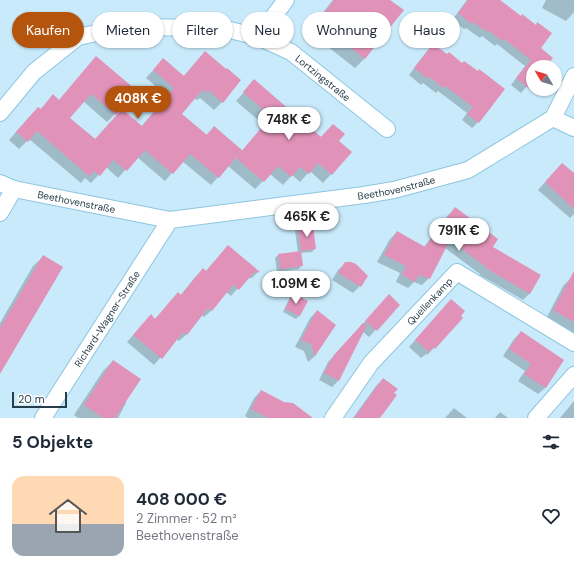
<!DOCTYPE html>
<html lang="de">
<head>
<meta charset="utf-8">
<style>
  body { margin:0; font-family:"DM Sans",sans-serif; background:#f2f2f3; color:#1f2937; height:100vh; display:flex; flex-direction:column; font-size:15px; white-space:nowrap }
  * { box-sizing:border-box; margin:0 }
  p { font-size:13px; color:#747a83 }
  .icon { flex:none; width:22px; height:22px; fill:none; stroke:currentColor; stroke-width:2; stroke-linecap:round; stroke-linejoin:round }
  .map { position:relative; height:418px; overflow:hidden }
  .details { display:flex; flex-direction:column; background:#fff; flex:1 }
  .details>* { flex:none }
  .guide { position:absolute; left:12px; top:12px; width:550px; height:36px; display:flex; gap:8px }
  .needle { width:26px; rotate:308deg }
  .tools { position:absolute; left:526px; top:60px; display:grid; gap:8px }
  .tools a { display:grid; place-items:center; width:36px; height:36px; border-radius:50%; background:#fff; box-shadow:0 1px 3px #0004; font-size:20px }
  .scale { position:absolute; left:12px; bottom:10px; width:55px; box-sizing:border-box; padding-left:4px; border:2px solid #273e4a; border-top:0; font-size:11px; line-height:14px; white-space:nowrap; color:#273e4a; -webkit-text-stroke:3px #fff; paint-order:stroke }
  .price { position:absolute; translate:-50% -34px; padding:0 9px; border-radius:14px; background:#fff; color:#222; font-size:13px; line-height:26px; filter:drop-shadow(0 1px 2px #0008) }
  .price::after { content:''; position:absolute; left:50%; top:24px; width:12px; height:9px; margin-left:-6px; background:inherit; clip-path:polygon(0 0,100% 0,50% 100%) }
  .price.active { background:#b4540d; color:#fff }
  ul { padding:0; list-style:none }
  li { display:flex; align-items:center; gap:12px; height:100px; padding:0 12px }
  li span { display:grid; place-items:center; flex:none; width:112px; height:80px; border-radius:12px; color:#555 }
  li>.icon { margin-inline-start:auto }
  span .icon { width:48px; height:48px; fill:#fffc; stroke-width:1 }
  li b { font-size:17px }
  h2 { display:flex; justify-content:space-between; align-items:center; height:48px; padding:0 12px; font-size:17px }
  .pill { padding:0 14px; border-radius:18px; background:#fff; box-shadow:0 1px 3px #0004; font-size:14px; line-height:36px }
  .pill.active { background:#b4540d; color:#fff }
  .map>svg:first-child { display:block }
</style>
</head>
<body>
<div class="map">
<svg width="574" height="418" viewBox="0 0 574 418">
  <rect width="100%" height="100%" fill="#c9eafb"/>
  <g fill="#0003">
    <path d="M333,0H389L365,58L355,68L308,31Z"/>
    <path d="M467,0H494L539,48L544,67H533V79L521,93L511,85L525,66L497,44L495,46L482,36L480,38L466,28L464,29L452,20Z"/>
    <path d="M546,0H574V12L566,21L542,8Z"/>
    <path d="M433,45L462,64L478,122L472,128L462,120L467,113L438,91L436,93L423,83L421,85L409,75L427,51Z"/>
    <path d="M198,60L222,102L214,110L200,98L197,100L194,98L181,114L206,135L214,128L242,151L264,125L236,101L254,81L321,137L333,125L338,141L351,152L323,183L310,171L300,182L292,175L283,185L270,174L255,189L228,166L211,185L182,161L165,181L137,157L118,178L106,167L91,183L85,178L81,183L29,139L19,149L9,140L30,116L40,110L53,96L59,101L89,65L135,90L115,114L107,122L83,101L69,118L95,139L141,127L167,96L146,78L156,67L184,76Z"/>
    <path d="M555,171L574,174V214L570,218L538,190Z"/>
    <path d="M455,209L530,293L523,300L480,275V274L445,248L429,278L422,285L414,282L408,288L396,282L400,273L377,262L390,239L397,232L424,247L448,215Z"/>
    <path d="M298,228L315,248L312,252L300,253L302,265L299,269L277,272L275,258L278,255L298,252L295,231Z"/>
    <path d="M228,247L258,272L252,278L246,279L231,296L226,292L211,311L204,317L202,315L186,335L179,341L176,339L154,365L127,342L151,315L154,320L180,296L196,276L205,272Z"/>
    <path d="M43,257L0,367V323L33,266Z"/>
    <path d="M346,263L360,286L353,293L332,280L338,270Z"/>
    <path d="M570,279L574,281V333L547,317L563,286Z"/>
    <path d="M293,294L307,301L299,316L296,319L283,312L290,297Z"/>
    <path d="M451,300L459,316L461,318L434,348L427,355L426,354L421,358L409,347Z"/>
    <path d="M382,303L399,305L369,337L363,332L338,381L332,387L319,380L328,362Z"/>
    <path d="M317,311L334,325L315,356L308,362L304,351L295,347L310,318Z"/>
    <path d="M521,332L563,361L545,388L538,394L518,381L525,371L503,356L514,339Z"/>
    <path d="M113,361L125,402L126,403L118,418H78L74,415L103,371Z"/>
    <path d="M383,379L393,394L379,418H353L376,386Z"/>
    <path d="M261,391L304,418H248L245,416L254,398Z"/>
    <path d="M574,401V418H560Z"/>
    <path d="M454,408L467,418H445Z"/>
    <path d="M500,412L508,418H495Z"/>
  </g>
  <g fill="#e192b8">
    <path d="M334,0H390L404,10L365,59L318,21Z"/>
    <path d="M468,0H500L521,16L522,14L536,25L537,22L552,33L541,48L553,58L545,67H533V92L516,78L531,60L504,39L502,41L488,30L487,32L473,22L471,24L458,13Z"/>
    <path d="M433,44L447,54L449,52L462,63L464,61L478,71L479,69L505,89L479,123L467,114L473,107L445,86L443,88L430,77L428,79L414,68Z"/>
    <path d="M205,51L226,69L227,68L241,80L223,103L208,90L205,93L202,90L182,114L207,135L214,126L242,150L219,178L190,154L173,174L145,150L127,171L113,160L100,176L94,171L89,176L37,131L28,142L16,132L38,107L41,109L53,94L59,100L96,56L136,90L116,115L91,94L70,118L95,139L122,109L142,126L174,88L153,70L163,58L184,76Z"/>
    <path d="M254,79L321,137L333,124L345,134L339,141L352,152L332,175L318,163L309,174L300,167L291,177L278,166L264,182L236,158L271,116L243,92Z"/>
    <path d="M562,163L574,173V209L545,182Z"/>
    <path d="M455,207L498,239L493,247L541,275L530,294L486,268V267L450,240L430,279L419,275L415,282L402,275L406,266L384,255L397,231L425,247Z"/>
    <path d="M313,225L316,249L301,251L298,227Z"/>
    <path d="M228,245L260,272L253,273L239,290L233,285L212,311L208,308L187,335L183,332L162,359L133,335L151,314L155,319L178,292L181,295L203,268L206,271Z"/>
    <path d="M301,251L303,266L280,269L278,254Z"/>
    <path d="M43,255L63,267L0,374V328Z"/>
    <path d="M345,262H351L356,264L368,276L361,287L338,273Z"/>
    <path d="M574,271V322L553,310Z"/>
    <path d="M293,293L308,301L300,316L285,309Z"/>
    <path d="M389,294L400,305L377,331L365,321Z"/>
    <path d="M451,299L465,311L461,316L463,318L435,349L433,347L429,352L415,340Z"/>
    <path d="M317,310L336,325L315,356L311,344L301,340Z"/>
    <path d="M363,323L367,325L339,381L324,373L334,355Z"/>
    <path d="M521,331L564,360L546,388L524,374L531,364L509,349Z"/>
    <path d="M113,360L141,379L115,418H103L84,405Z"/>
    <path d="M383,378L398,389L394,393L397,395L380,418H354Z"/>
    <path d="M261,390L284,402L293,403L313,418H268L251,409Z"/>
  </g>
  <g fill="none" stroke-linecap="round" stroke-linejoin="round">
    <g stroke="#8dc6e1" stroke-width="18">
      <g id="minor">
        <path d="M258,37L286,0"/>
        <path id="s1" d="M0,113L34,72L78,37L125,27L222,28L258,37L291,52L387,129"/>
        <path d="M553,118L574,128"/>
        <path id="s2" d="M0,183L14,189L170,220L364,195L394,190L468,170L553,118L574,76"/>
        <path d="M0,213L14,189"/>
        <path id="s3" d="M43,418L170,220"/>
        <path id="s4" d="M333,418L371,363L457,272L574,343"/>
        <path d="M536,418L574,375"/>
      </g>
    </g>
    <use href="#minor" stroke="#fff" stroke-width="16"/>
  </g>
  <g text-anchor="middle" dominant-baseline="central" stroke-width="3.5" stroke-linejoin="round" paint-order="stroke">
    <g font-size="10" fill="#273e4a" stroke="#fff">
      <text stroke="none"><textPath href="#s1" startOffset="369">Lortzingstraße</textPath></text>
      <text stroke="none"><textPath href="#s2" startOffset="403">Beethovenstraße</textPath></text>
      <text stroke="none"><textPath href="#s2" startOffset="79">Beethovenstraße</textPath></text>
      <text stroke="none"><textPath href="#s4" startOffset="152">Quellenkamp</textPath></text>
      <text stroke="none"><textPath href="#s3" startOffset="118">Richard-Wagner-Straße</textPath></text>
    </g>
  </g>
</svg>
<div class="tools">
<a><svg class="needle" viewBox="-14 -14 28 28"><path d="M0-13l5 13h-10z" fill="#e53935"/><path d="M0 13l5-13h-10z" fill="#747a83"/></svg></a>
</div>
<div class="scale">20 m</div>
<b class="price active" style="left:138px;top:120px">408K €</b>
<b class="price" style="left:289px;top:141px">748K €</b>
<b class="price" style="left:307px;top:238px">465K €</b>
<b class="price" style="left:459px;top:252px">791K €</b>
<b class="price" style="left:296px;top:305px">1.09M €</b>
<div class="guide">
<a class="pill active">Kaufen</a>
<a class="pill">Mieten</a>
<a class="pill">Filter</a>
<a class="pill">Neu</a>
<a class="pill">Wohnung</a>
<a class="pill">Haus</a>
</div>
</div>
<section class="details">
<h2>5 Objekte<svg class="icon" aria-label="filters" viewBox="0 0 24 24"><path d="M4 7h16M4 17h16"/><circle cx="9" cy="7" r="2"/><circle cx="15" cy="17" r="2"/></svg></h2>
<ul>
<li><span style="background:linear-gradient(#ffd9b3 60%,#9aa5b1 0)"><svg class="icon" aria-label="home" viewBox="0 0 24 24"><path d="M3 11l9-7 9 7M6 9v11h12V9"/></svg></span><div><b>408 000 €</b><p>2 Zimmer · 52 m²</p><p>Beethovenstraße</p></div><svg class="icon" aria-label="heart" viewBox="0 0 24 24"><path d="M12 20l-8-8c-3-5 5-10 8-4 3-6 11-1 8 4z"/></svg></li>
</ul>
</section>
</body>
</html>
